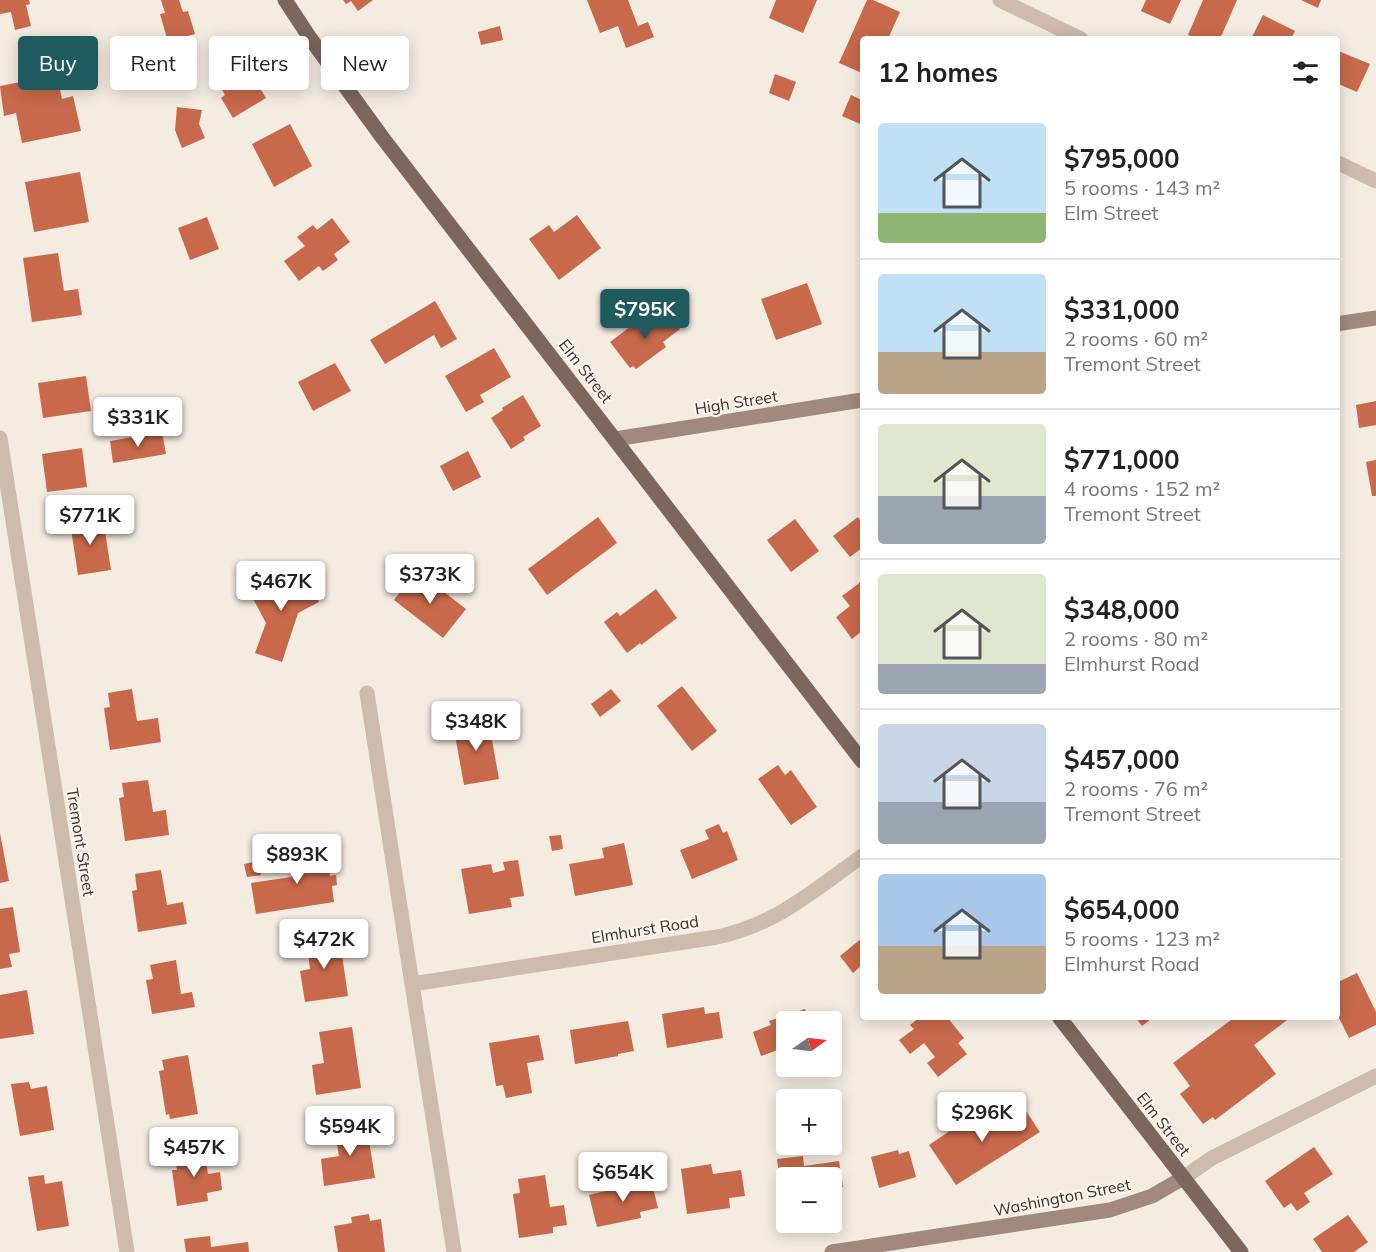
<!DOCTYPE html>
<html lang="en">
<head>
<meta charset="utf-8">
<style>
  body { margin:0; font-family:Mulish,sans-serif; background:#f6f6f6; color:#222; height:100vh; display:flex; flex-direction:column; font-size:22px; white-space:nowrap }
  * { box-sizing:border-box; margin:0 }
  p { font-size:20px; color:#767676 }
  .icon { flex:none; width:33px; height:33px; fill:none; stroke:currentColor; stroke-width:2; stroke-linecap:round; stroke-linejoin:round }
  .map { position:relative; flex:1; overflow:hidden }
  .sheet { position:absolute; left:860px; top:36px; width:480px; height:984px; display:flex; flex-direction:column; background:#fff; border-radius:6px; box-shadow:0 3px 15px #0003 }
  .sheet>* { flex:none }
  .hud { position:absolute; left:18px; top:36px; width:570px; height:54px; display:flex; gap:12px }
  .needle { width:39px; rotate:76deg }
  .controls { position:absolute; left:776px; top:1011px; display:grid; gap:12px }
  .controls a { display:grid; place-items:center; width:66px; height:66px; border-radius:6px; background:#fff; box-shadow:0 3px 15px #0003; font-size:30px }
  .price { position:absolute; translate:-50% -51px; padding:0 14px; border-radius:6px; background:#fff; color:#222; font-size:20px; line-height:39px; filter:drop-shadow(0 2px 3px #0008) }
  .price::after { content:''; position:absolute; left:50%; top:36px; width:18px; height:14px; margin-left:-9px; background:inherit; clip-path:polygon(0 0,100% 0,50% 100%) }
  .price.on { background:#1f5a5e; color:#fff }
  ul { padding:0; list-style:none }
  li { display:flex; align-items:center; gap:18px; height:150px; padding:0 18px }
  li+li { border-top:2px solid #e0e0e0 }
  li span { display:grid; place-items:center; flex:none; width:168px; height:120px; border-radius:6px; color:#555 }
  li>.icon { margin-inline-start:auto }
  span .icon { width:72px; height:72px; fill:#fffc; stroke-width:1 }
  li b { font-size:26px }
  h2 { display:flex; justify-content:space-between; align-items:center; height:72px; padding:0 18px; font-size:26px }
  .chip { padding:0 21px; border-radius:6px; background:#fff; box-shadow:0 3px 15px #0003; font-size:21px; line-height:54px }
  .chip.on { background:#1f5a5e; color:#fff }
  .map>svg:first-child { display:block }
</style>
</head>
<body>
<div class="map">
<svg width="1376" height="1252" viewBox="0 0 1376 1252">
  <rect width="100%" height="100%" fill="#f4ebe1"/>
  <g fill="#c8694b">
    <path d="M0,0H29L30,4L26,5L31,26L15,30L11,12L0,14Z"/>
    <path d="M161,0H179L183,12L188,11L195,34L168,42L160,14L165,13Z"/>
    <path d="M343,0H373L358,11L351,1L346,4Z"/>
    <path d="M587,0H628L638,26L648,22L654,37L626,48L618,26L600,33Z"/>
    <path d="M776,0H817L803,33L769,18Z"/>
    <path d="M867,0H873L900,12L888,39H862V73L839,63Z"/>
    <path d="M1146,0H1181L1170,24L1141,11Z"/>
    <path d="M1203,0H1237L1220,39H1198L1188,35Z"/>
    <path d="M1301,0H1321L1318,8Z"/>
    <path d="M1263,15L1295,31L1291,39H1251Z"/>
    <path d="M500,26L503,40L481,45L478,32Z"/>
    <path d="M1336,50L1370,64L1357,92L1336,83Z"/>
    <path d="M231,56L238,67L245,63L266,98L233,118L221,98L225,95L210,69Z"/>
    <path d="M775,74L796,82L789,101L769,93Z"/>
    <path d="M57,75L62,99L73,96L81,131L22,143L16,113L4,116L0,86Z"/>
    <path d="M851,95L862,100V119L860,124L842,116Z"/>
    <path d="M177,107L202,110L199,124L205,138L182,148L175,130Z"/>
    <path d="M290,124L312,166L274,187L252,144Z"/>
    <path d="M80,172L89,222L34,232L25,182Z"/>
    <path d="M577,215L601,248L559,280L529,239L549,225L554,232Z"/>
    <path d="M207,217L219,249L190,260L178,228Z"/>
    <path d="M332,218L350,242L334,254L338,260L323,271L319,266L299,281L284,261L305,246L297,237L313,225L317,230Z"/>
    <path d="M58,253L64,291L78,289L82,315L32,322L23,258Z"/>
    <path d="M807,283L822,324L776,340L761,299Z"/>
    <path d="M435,301L457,339L441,348L434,335L385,364L370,340Z"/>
    <path d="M667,311L680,329L663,342L666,347L636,369L633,366L630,368L610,342L643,317L649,325Z"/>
    <path d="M494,348L511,377L480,395L484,402L466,412L445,376Z"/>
    <path d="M335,363L351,391L313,411L298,382Z"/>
    <path d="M86,376L91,411L43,418L38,383Z"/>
    <path d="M523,395L541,426L523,437L525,440L511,449L491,418L503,410L502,408Z"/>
    <path d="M1376,401V425L1359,428L1356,405Z"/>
    <path d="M162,432L166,454L113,463L110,441Z"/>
    <path d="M82,448L87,487L47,492L42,454Z"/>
    <path d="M468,451L481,477L453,491L440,466Z"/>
    <path d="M1376,460V496H1372L1366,462Z"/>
    <path d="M598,517L617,543L547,595L528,569Z"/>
    <path d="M858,517L862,523V548L850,557L833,536Z"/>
    <path d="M103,518L111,570L78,575L70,522Z"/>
    <path d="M795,519L819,551L791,572L767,540Z"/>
    <path d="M417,571L466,609L443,638L394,600Z"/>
    <path d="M283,573L289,585L306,576L319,602L298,613L282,662L255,653L266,623L249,591Z"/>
    <path d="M862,581V631L852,639L836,617L850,606L842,596Z"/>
    <path d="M656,589L677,618L641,645L640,643L627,653L604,622L617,612L620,616Z"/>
    <path d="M682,686L717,731L692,751L657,706Z"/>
    <path d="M132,689L137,721L158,718L161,742L110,750L104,708L110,707L108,693Z"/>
    <path d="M611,689L621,701L600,717L591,704Z"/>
    <path d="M488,718L499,779L464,785L453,724Z"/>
    <path d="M778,765L785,775L791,770L817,807L791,825L758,779Z"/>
    <path d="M148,780L153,812L166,810L169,835L125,841L119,798L124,797L122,783Z"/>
    <path d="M719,824L723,833L727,831L738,860L692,879L680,850L709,839L705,830Z"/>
    <path d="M0,833L9,881L0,883Z"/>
    <path d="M561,835L563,849L552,851L549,836Z"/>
    <path d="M624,843L633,885L575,896L569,864L604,858L602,848Z"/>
    <path d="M320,847L322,860L328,859L330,876L336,875L337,885L332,886L334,902L256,914L251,883L298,876L294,851Z"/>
    <path d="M518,860L524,896L510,898L512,907L469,914L461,869L491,864L493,873L505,870L503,862Z"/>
    <path d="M258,861L261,875L247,877L244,864Z"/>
    <path d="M161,870L167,905L183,902L187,924L138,932L132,891L137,890L135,874Z"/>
    <path d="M13,907L20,952L9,954L12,967L0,969V909Z"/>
    <path d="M339,934L348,996L305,1002L300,971L310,969L306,939Z"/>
    <path d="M862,938V965L853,973L840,956Z"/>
    <path d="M176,960L181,994L192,992L195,1007L152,1014L146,980L153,979L150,965Z"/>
    <path d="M1357,973L1376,1012V1025L1349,1038L1336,1012V983Z"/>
    <path d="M27,990L34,1034L0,1039V995Z"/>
    <path d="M704,1007L705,1014L719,1012L723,1038L667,1048L662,1014Z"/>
    <path d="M805,1009L810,1022H786V1047L761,1056L753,1032L771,1025L769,1021Z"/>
    <path d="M920,1017H947L964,1038L958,1043L967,1054L938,1077L927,1063L935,1057L924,1043L910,1054L899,1040L914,1029L910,1025Z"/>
    <path d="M1135,1017H1154L1142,1026Z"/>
    <path d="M1235,1017H1291L1254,1045L1276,1074L1215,1120L1213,1117L1203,1124L1180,1094L1190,1086L1173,1063Z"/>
    <path d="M628,1021L634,1051L618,1054V1056L575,1064L570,1030Z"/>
    <path d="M352,1027L361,1088L316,1095L312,1065L324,1063L319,1032Z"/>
    <path d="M539,1035L544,1060L527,1063L532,1093L506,1098L503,1085L496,1086L489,1043Z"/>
    <path d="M188,1055L198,1114L170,1119L169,1114L166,1115L159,1071L164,1070L162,1060Z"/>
    <path d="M29,1082L31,1089L47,1086L54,1130L20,1136L11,1084Z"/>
    <path d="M1022,1105L1040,1132L956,1185L929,1145L975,1114L985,1129Z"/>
    <path d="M366,1122L375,1178L324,1186L321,1159L339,1156L334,1127Z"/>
    <path d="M1314,1147L1333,1174L1304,1193L1310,1202L1297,1211L1291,1203L1284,1208L1265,1181Z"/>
    <path d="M204,1148L208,1174L220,1172L222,1190L207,1193L208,1201L177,1206L172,1170H177L174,1153Z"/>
    <path d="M898,1150L899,1154L909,1151L916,1177L879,1188L871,1157Z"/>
    <path d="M803,1156L804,1166L839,1161L843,1187L831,1189V1178H786V1202L783,1203L777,1159Z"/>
    <path d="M711,1164L713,1174L741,1170L745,1196L729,1198L730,1208L687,1214L681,1169Z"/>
    <path d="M44,1175L45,1184L62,1181L69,1226L37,1231L28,1177Z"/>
    <path d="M545,1175L550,1207L564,1205L567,1225L553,1227V1233L519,1238L513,1194L520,1193L518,1179Z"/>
    <path d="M651,1180L658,1208L640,1212L641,1218L597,1227L589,1195Z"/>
    <path d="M369,1214L370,1221L381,1219L385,1252H338L334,1226L352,1223L351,1217Z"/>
    <path d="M1348,1215L1368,1242L1354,1252H1322L1313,1239Z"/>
    <path d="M210,1236L211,1247L248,1242L249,1252H186L184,1239Z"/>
  </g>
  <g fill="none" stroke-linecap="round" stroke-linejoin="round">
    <g stroke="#cdbbac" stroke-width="15">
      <path d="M1000,0L1081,39"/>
      <path d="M1336,162L1376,181"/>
      <path d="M0,438L127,1252"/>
      <path d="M367,693L412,984"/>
      <path d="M1183,1178L1212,1158L1376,1076"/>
      <path d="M454,1252L412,984L717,937C775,925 815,890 862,856"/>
    </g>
    <g stroke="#a18a7d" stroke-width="15">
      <path d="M1336,324L1376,318"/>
      <path d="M615,439L862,400"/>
      <path d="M832,1252L1110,1210L1152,1196L1183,1178"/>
    </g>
    <g stroke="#7d675c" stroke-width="15">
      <path d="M285,0L310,38L382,137L862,761"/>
      <path d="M1059,1017L1241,1252"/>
    </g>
  </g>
  <g text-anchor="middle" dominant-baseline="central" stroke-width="4.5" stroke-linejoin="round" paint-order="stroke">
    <g font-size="16" fill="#3b302b" stroke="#fbf5ee">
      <text transform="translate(586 371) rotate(52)">Elm Street</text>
      <text transform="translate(736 402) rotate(-9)">High Street</text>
      <text transform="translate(81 842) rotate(81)">Tremont Street</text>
      <text transform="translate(645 929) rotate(-9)">Elmhurst Road</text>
      <text transform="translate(1164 1124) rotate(52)">Elm Street</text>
      <text transform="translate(1062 1197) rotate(-11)">Washington Street</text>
    </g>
  </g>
</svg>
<div class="controls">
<a><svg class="needle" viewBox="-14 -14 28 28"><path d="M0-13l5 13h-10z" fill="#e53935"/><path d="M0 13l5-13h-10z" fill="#767676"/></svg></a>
<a>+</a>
<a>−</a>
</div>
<b class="price on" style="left:645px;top:340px">$795K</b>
<b class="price" style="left:138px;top:448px">$331K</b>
<b class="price" style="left:90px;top:546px">$771K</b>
<b class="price" style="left:430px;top:605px">$373K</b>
<b class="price" style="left:281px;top:612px">$467K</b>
<b class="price" style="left:476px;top:752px">$348K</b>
<b class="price" style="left:297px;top:885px">$893K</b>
<b class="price" style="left:324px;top:970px">$472K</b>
<b class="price" style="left:982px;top:1143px">$296K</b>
<b class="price" style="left:350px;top:1157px">$594K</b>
<b class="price" style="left:194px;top:1178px">$457K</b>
<b class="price" style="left:623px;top:1203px">$654K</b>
<div class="hud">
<a class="chip on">Buy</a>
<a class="chip">Rent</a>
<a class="chip">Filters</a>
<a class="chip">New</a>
</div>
<section class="sheet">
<h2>12 homes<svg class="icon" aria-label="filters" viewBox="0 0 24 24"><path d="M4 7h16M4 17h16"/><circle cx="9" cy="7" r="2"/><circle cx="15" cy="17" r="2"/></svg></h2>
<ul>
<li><span style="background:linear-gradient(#bfe0f5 75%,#8fb573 0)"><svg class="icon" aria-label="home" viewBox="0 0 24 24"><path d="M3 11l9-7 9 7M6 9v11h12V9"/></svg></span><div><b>$795,000</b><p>5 rooms · 143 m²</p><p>Elm Street</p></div></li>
<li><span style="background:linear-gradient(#bfe0f5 65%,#b9a48a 0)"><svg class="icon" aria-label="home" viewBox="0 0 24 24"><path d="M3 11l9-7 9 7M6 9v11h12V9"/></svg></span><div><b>$331,000</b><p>2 rooms · 60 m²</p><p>Tremont Street</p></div></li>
<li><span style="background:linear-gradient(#dfe7d0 60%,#9aa5b1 0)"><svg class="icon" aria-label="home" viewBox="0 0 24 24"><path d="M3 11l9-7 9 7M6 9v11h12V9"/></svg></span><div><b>$771,000</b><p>4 rooms · 152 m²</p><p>Tremont Street</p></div></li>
<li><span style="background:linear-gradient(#dfe7d0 75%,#9aa5b1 0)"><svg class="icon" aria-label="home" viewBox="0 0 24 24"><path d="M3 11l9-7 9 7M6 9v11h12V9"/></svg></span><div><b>$348,000</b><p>2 rooms · 80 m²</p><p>Elmhurst Road</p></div></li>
<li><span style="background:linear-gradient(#c9d6e8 65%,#9aa5b1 0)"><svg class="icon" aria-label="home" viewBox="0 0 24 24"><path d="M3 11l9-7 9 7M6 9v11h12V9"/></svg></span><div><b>$457,000</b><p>2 rooms · 76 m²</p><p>Tremont Street</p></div></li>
<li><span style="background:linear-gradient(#a9c7e8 60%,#b9a48a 0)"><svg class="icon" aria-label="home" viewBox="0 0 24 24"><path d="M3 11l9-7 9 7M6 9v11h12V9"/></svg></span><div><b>$654,000</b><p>5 rooms · 123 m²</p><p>Elmhurst Road</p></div></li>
</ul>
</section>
</div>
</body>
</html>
